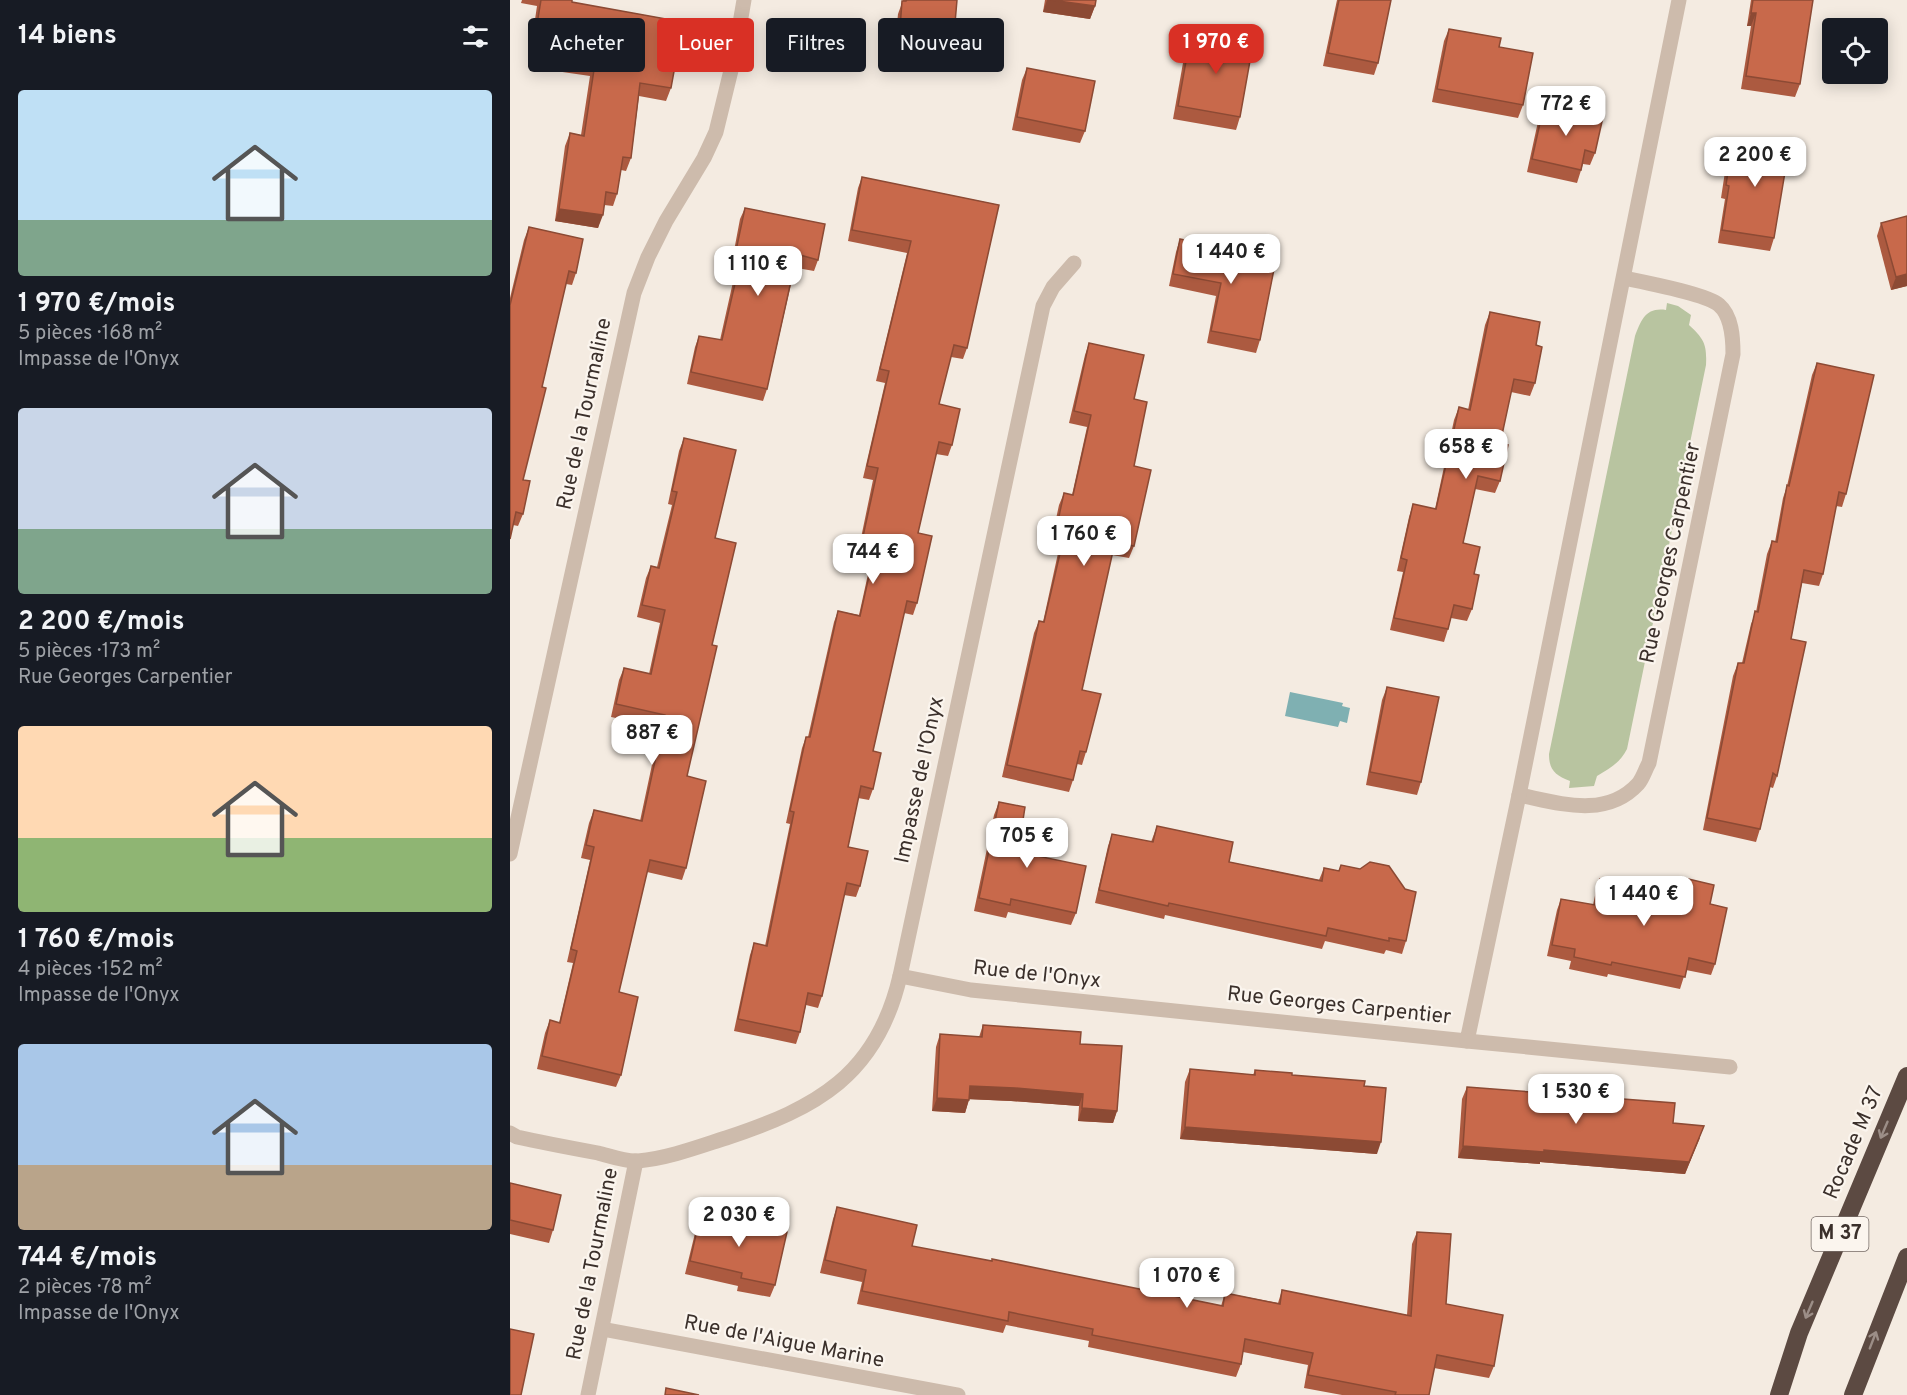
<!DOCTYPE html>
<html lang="fr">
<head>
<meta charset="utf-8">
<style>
  body { margin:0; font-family:Overpass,sans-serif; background:#242831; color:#f1f3f6; height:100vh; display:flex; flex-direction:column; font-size:22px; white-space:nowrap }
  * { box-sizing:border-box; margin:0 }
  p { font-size:20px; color:#9ea1a6 }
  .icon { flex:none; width:33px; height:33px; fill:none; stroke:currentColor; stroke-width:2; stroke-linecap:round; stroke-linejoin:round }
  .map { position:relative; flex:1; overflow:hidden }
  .drawer { display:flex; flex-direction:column; background:#171b24; width:510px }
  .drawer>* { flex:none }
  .guide { position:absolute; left:18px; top:18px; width:570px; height:54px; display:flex; gap:12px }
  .tools { position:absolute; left:1312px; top:18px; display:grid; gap:12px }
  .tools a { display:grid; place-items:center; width:66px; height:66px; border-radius:6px; background:#171b24; box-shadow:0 3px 15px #0003; font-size:30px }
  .price { position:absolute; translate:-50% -51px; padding:0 14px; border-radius:12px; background:#fff; color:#222; font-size:20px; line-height:39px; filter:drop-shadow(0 2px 3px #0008) }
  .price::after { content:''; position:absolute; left:50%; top:36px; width:18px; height:14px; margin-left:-9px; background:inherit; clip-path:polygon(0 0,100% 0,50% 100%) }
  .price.selected { background:#d93025; color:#fff }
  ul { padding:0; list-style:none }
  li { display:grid; align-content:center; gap:12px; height:318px; padding:0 18px }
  li span { display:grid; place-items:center; height:186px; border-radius:6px; color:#555 }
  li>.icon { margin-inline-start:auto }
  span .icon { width:108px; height:108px; fill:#fffc; stroke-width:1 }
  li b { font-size:26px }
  h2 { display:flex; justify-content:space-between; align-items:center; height:72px; padding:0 18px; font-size:26px }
  .pill { padding:0 21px; border-radius:6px; background:#171b24; box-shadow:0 3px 15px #0003; font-size:21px; line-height:54px }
  .pill.selected { background:#d93025; color:#fff }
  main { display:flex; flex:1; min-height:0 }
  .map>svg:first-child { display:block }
</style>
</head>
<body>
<main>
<section class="drawer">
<h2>14 biens<svg class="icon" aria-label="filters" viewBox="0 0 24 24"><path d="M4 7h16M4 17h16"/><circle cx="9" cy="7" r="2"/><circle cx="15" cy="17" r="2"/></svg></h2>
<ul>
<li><span style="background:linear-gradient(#bfe0f5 70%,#7fa58c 0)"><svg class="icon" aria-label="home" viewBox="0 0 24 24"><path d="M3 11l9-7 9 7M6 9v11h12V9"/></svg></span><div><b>1 970 €/mois</b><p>5 pièces · 168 m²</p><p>Impasse de l'Onyx</p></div></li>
<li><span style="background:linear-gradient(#c9d6e8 65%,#7fa58c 0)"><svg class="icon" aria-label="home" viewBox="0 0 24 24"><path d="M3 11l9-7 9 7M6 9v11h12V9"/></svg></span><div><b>2 200 €/mois</b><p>5 pièces · 173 m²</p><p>Rue Georges Carpentier</p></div></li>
<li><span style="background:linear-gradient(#ffd9b3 60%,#8fb573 0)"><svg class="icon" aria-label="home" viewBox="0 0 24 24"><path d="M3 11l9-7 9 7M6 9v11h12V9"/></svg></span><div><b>1 760 €/mois</b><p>4 pièces · 152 m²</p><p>Impasse de l'Onyx</p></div></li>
<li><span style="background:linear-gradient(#a9c7e8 65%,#b9a48a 0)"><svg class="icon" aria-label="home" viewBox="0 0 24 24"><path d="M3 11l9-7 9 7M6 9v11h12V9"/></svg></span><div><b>744 €/mois</b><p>2 pièces · 78 m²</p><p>Impasse de l'Onyx</p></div></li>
</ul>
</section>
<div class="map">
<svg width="1397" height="1395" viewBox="0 0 1397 1395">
  <rect width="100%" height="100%" fill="#f4ebe1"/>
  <path fill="#b8c4a0" d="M1157,303L1168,306L1181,315L1179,325C1194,339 1197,344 1196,365L1117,749C1110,763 1100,768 1087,776L1084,786L1059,788L1060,781C1045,775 1039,770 1039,754L1125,336C1131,320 1136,307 1156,310Z"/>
  <path fill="#7fb0b2" d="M780,692L833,703L832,706L840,708L837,723L830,721L828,727L775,716Z"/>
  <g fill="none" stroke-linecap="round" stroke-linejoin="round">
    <g stroke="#cdbbac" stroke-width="15">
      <path d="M1009,795C1049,803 1096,819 1128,784C1133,778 1135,770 1139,763L1223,354C1223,338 1222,316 1209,305C1197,294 1133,282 1114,278"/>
      <path d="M0,854L124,293L138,257L156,221L194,158L206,132L224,58L234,0"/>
      <path d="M390,976L461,990L957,1041L1009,795L1169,0"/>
      <path d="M957,1041L1220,1067"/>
      <path d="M0,1133L7,1137C34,1143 61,1148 88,1153C100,1156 116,1162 128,1161C159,1158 188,1147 216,1138C307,1108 367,1075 390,976L533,306L543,287L564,263"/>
      <path d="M92,1329L448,1395"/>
      <path d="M78,1395L126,1161"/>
    </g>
    <g stroke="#5c4a42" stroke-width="18">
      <path d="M1269,1395L1289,1333L1397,1076"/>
      <path d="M1343,1395L1397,1257"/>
    </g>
  </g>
  <g fill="#ac5a40">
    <path d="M12,0H62V2L161,88L156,101L129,96L121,158L116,171L111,170L107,194L103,206L94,205L88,228L45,221L55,146L60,133L71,135L80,76L18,67L27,6L11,3Z"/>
    <path d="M393,0H447L443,46L438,59L384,54L388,14Z"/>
    <path d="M535,0H586L585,6L580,19L533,12Z"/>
    <path d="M827,0H881L868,63L864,75L813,66Z"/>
    <path d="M1241,0H1303L1290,84L1285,97L1231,89L1241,26H1237Z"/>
    <path d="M939,29L989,47L1013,105L1008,118L922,102L934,41Z"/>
    <path d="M681,33L730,117L726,130L663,119L676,46Z"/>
    <path d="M517,68L575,131L570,143L502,130L512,80Z"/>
    <path d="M1034,105L1085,153L1080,165L1073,164L1067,183L1017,172L1029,117Z"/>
    <path d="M1223,139L1264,238L1260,251L1208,243L1215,199L1211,198L1218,152Z"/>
    <path d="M352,177L489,205L457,348L453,359L441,357L429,404L442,445L438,456L426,454L408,533L407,603L403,615L394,613L363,751V789L359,800L348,798L338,847L350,886L346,897L334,895L312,996L308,1008L296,1005L290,1032L286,1044L224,1031L240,955L244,943L255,946L280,824L276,823L292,748L296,737H298L324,622L328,611L349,615L360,565L346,562L363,480L353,478L375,383L366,381L397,253L338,241L348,188Z"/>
    <path d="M235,208L308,260L304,271L287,268L282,284H281L257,389L253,401L177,384L185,347L189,336L210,340L225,273L220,272L230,219Z"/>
    <path d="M1371,223L1397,286L1381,290L1367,236Z"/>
    <path d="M19,227L66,273L62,285L56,284L32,387L13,480V514L8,526L3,525L0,539V298L14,240Z"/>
    <path d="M670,239L766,259L750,340L746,353L697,343L706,296L659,286L666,252Z"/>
    <path d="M980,312L1026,345L1025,383L1020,396L1001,392L990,444V481L985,493L965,489L953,543L964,574L962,609L957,621L941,618L938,629L934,642L880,630L893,572L887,571L899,517L903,504L925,509L944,420L949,407L958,410L975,325Z"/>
    <path d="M579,343L624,399V546L619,558L602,555L572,690L576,752L572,765L567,764L563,780L559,792L492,777L524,633L529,621L533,622L550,544L541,542L549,505L554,493L562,495L577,427L559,423L575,355Z"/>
    <path d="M1307,363L1336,494L1332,507L1326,506L1313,574L1309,586L1292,583L1281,639L1267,776L1263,788L1260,787L1250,829L1246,842L1193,830L1223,676L1228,663H1232L1241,624L1246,612L1257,554L1262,541L1265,542L1273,498L1277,486L1302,375Z"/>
    <path d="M174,438L205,538L202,645L177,776L176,868L172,880L137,872L109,992L111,1075L106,1087L27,1069L35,1033L40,1020L49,1023L63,963L57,962L80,860L71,858L79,823L84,810L130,821L150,727L101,717L109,680L114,668L139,674L150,623L127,617L136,578L141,566L147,567L162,505L158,504L169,451Z"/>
    <path d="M877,687L911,782L907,795L856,785L872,700Z"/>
    <path d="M489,802L508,852L566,913L561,925L498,912L496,918L464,911L484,815Z"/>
    <path d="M647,826L719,862L809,880L814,868L896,941L892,954L876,950L874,954L815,941L812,949L655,915L654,919L585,903L598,846L602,834L641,842Z"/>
    <path d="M1170,877L1200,904L1205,964L1201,975L1176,970L1170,989L1098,974L1097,977L1059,969L1061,961L1037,956L1047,910L1051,899L1083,905L1086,891L1090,879L1165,894Z"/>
    <path d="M473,1025L570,1044L607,1111L603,1123L568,1121L569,1106L501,1101L459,1099L455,1113L422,1111L426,1047L430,1034L469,1037Z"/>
    <path d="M680,1069L743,1075L745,1070L854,1086L867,1154L670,1139L675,1082Z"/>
    <path d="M957,1087L1163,1123L1190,1138L1175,1174L1030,1162V1164L948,1158L952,1099Z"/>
    <path d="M0,1183L43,1230L39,1243L0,1234Z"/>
    <path d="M327,1207L402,1246L711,1306L715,1293L768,1303L772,1290L897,1315L902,1244L907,1232L936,1304L984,1366L979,1378L924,1368L919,1395H832L794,1388L798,1365L733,1352L731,1364L726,1377L578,1347L579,1341L496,1325L493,1333L347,1304L352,1282L310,1273L323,1219Z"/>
    <path d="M191,1213L265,1285L260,1297L227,1291L228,1286L175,1274L187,1225Z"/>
  </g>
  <g fill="#8c4a34">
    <path d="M537,0H541L585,6L580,19L533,12Z"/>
    <path d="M1241,13H1246L1241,26H1237Z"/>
    <path d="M389,42L443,46L438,59L384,54Z"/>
    <path d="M49,209L93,215L88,228L45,221Z"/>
    <path d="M1397,274V286L1381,290L1386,277Z"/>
    <path d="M460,1086L505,1088L573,1094L569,1106L501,1101L455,1099Z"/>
    <path d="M427,1098L459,1100L455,1113L422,1111Z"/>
    <path d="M572,1108L607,1111L603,1123L568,1121Z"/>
    <path d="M1194,1126L1175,1174L1030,1162V1164L948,1158L953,1146L1034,1150Z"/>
    <path d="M675,1127L871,1142L867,1154L670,1139Z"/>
  </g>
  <g fill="#c8694b" stroke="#8c4a34" stroke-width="1.5">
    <path d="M31,0H62V2L173,22L161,88L130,83L121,158L113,157L107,194L96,192L93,215L49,209L60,133L74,136L85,63L22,54Z"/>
    <path d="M397,0H447L443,46L389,42L392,1H396Z"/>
    <path d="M541,0H586L585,6Z"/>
    <path d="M829,0H881L868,63L818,53Z"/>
    <path d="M1243,0H1303L1290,84L1236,76L1246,13H1241Z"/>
    <path d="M939,29L991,38L989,47L1023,53L1013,105L927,89Z"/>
    <path d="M681,33L743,44L730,117L668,106Z"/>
    <path d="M517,68L585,81L575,131L507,117Z"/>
    <path d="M1034,105L1093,117L1085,153L1075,150L1071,170L1022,159Z"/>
    <path d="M1223,139L1279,148L1264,238L1212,230L1219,186L1216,185Z"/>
    <path d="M352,177L489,205L457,348L444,345L429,404L450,409L442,445L429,442L408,533L422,536L407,603L397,601L363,751L371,753L363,789L351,786L338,847L358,851L350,886L337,883L312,996L298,993L290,1032L228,1019L244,943L257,946L284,812L280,811L296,737H300L328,611L350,616L364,554L350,550L368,468L357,466L379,371L370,369L401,241L342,230Z"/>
    <path d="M235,208L315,224L308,260L290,255L286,273L283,272L257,389L181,372L189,336L212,340L230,262L224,260Z"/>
    <path d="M1397,216V274L1386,277L1371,223Z"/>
    <path d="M19,227L73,239L66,273L59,271L32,387L36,388L13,480L20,481L13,514L6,512L0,539V305Z"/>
    <path d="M670,239L766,259L750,340L701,331L711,283L663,274Z"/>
    <path d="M980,312L1030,322L1026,345L1032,347L1025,383L1004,379L990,444L998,445L990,481L968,476L953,543L970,547L964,574L969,575L962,609L944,605L938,629L884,618L897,560L891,558L903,504L926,509L949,407L960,410Z"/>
    <path d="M579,343L634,355L624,399L637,402L624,466L641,470L624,546L605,542L572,690L591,694L576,752L570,751L563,780L497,765L529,621L534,622L555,532L546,530L554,493L563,495L581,415L564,411Z"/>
    <path d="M1307,363L1364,375L1336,494L1329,492L1313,574L1294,570L1281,639L1296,642L1267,776L1263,773L1250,829L1197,818L1228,663H1234L1245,611L1248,612L1262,541L1267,542L1277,485L1279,486Z"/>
    <path d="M174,438L226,450L205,538L226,543L202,645L207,646L177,776L196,781L176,868L140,860L109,992L128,997L111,1075L32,1056L40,1020L50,1023L67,951L61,949L84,847L76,845L84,810L132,821L155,715L106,704L114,668L141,674L155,610L132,605L141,566L149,568L167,492L162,491Z"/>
    <path d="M877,687L929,697L911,782L860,772Z"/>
    <path d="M489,802L515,807L508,852L576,866L566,913L501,899L500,905L469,898Z"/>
    <path d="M647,826L723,842L719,862L812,881L814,868L829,871L831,865L850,869L860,862L879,866L895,889L906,892L896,941L879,938V941L818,928L816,936L659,903L658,906L589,890L602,834L643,842Z"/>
    <path d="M1170,877L1204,885L1200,904L1217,908L1205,964L1179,958L1175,977L1102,962L1101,965L1064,957L1065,949L1042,945L1051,899L1085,905L1090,879L1167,894Z"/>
    <path d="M473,1025L571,1032L570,1044L612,1046L607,1111L572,1108L573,1094L505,1088L460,1086L459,1100L427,1098L430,1034L472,1037Z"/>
    <path d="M680,1069L745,1075V1070L782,1073V1075L855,1081L854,1086L876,1088L871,1142L675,1127Z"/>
    <path d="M957,1087L1165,1103L1163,1123L1194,1126L1179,1162L1034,1150V1152L953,1146Z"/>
    <path d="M0,1183L51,1195L43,1230L0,1220Z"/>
    <path d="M327,1207L407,1225L402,1246L482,1261V1259L713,1306L715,1293L770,1304L772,1290L901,1316L907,1232L941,1234L936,1304L993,1315L984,1366L927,1355L919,1395H885L886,1392L798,1375L803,1353L735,1339L731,1364L582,1335L583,1329L499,1312L498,1321L352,1291L356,1270L315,1260Z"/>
    <path d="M191,1213L277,1232L265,1285L231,1278L232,1273L180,1261Z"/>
    <path d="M0,1329L24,1334L11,1395H0Z"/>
    <path d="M156,1388L189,1395H155Z"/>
  </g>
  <defs><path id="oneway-shaft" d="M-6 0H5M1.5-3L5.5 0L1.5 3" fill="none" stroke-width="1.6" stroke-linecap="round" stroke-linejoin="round" transform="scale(1.5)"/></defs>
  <g stroke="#9c8e87">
    <use href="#oneway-shaft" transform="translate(1374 1130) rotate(113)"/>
    <use href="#oneway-shaft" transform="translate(1299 1310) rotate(113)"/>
    <use href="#oneway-shaft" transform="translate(1363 1340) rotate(-69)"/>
  </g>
  <g text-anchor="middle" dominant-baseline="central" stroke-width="4.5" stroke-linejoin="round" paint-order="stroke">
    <rect fill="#fbf5ee" stroke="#756b66" stroke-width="1.5" x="1301.5" y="1217" width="57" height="34" rx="4.5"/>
    <g font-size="20" font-weight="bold" fill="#3b302b">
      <text x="1330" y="1234">M 37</text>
    </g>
    <g font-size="21" fill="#3b302b" stroke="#fbf5ee">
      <text transform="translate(75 414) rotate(-78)">Rue de la Tourmaline</text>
      <text transform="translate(1161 553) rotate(-78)">Rue Georges Carpentier</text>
      <text transform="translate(410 780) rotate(-78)">Impasse de l'Onyx</text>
      <text transform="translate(527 975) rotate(6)">Rue de l'Onyx</text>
      <text transform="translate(829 1006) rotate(6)">Rue Georges Carpentier</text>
      <text transform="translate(1344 1143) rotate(-67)">Rocade M 37</text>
      <text transform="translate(83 1264) rotate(-79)">Rue de la Tourmaline</text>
      <text transform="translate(274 1342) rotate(11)">Rue de l'Aigue Marine</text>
    </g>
  </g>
</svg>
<div class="tools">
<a><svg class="icon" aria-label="locate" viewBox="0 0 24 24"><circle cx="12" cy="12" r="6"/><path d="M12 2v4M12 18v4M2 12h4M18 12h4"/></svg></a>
</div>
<b class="price selected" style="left:706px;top:75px">1 970 €</b>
<b class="price" style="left:1056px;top:137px">772 €</b>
<b class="price" style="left:1245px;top:188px">2 200 €</b>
<b class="price" style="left:721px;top:285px">1 440 €</b>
<b class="price" style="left:248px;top:297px">1 110 €</b>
<b class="price" style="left:956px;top:480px">658 €</b>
<b class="price" style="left:574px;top:567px">1 760 €</b>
<b class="price" style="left:363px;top:585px">744 €</b>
<b class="price" style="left:142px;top:766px">887 €</b>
<b class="price" style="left:517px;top:869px">705 €</b>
<b class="price" style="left:1134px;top:927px">1 440 €</b>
<b class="price" style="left:1066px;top:1125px">1 530 €</b>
<b class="price" style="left:229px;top:1248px">2 030 €</b>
<b class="price" style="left:677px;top:1309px">1 070 €</b>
<div class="guide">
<a class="pill">Acheter</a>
<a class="pill selected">Louer</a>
<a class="pill">Filtres</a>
<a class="pill">Nouveau</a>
</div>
</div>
</main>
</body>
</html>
